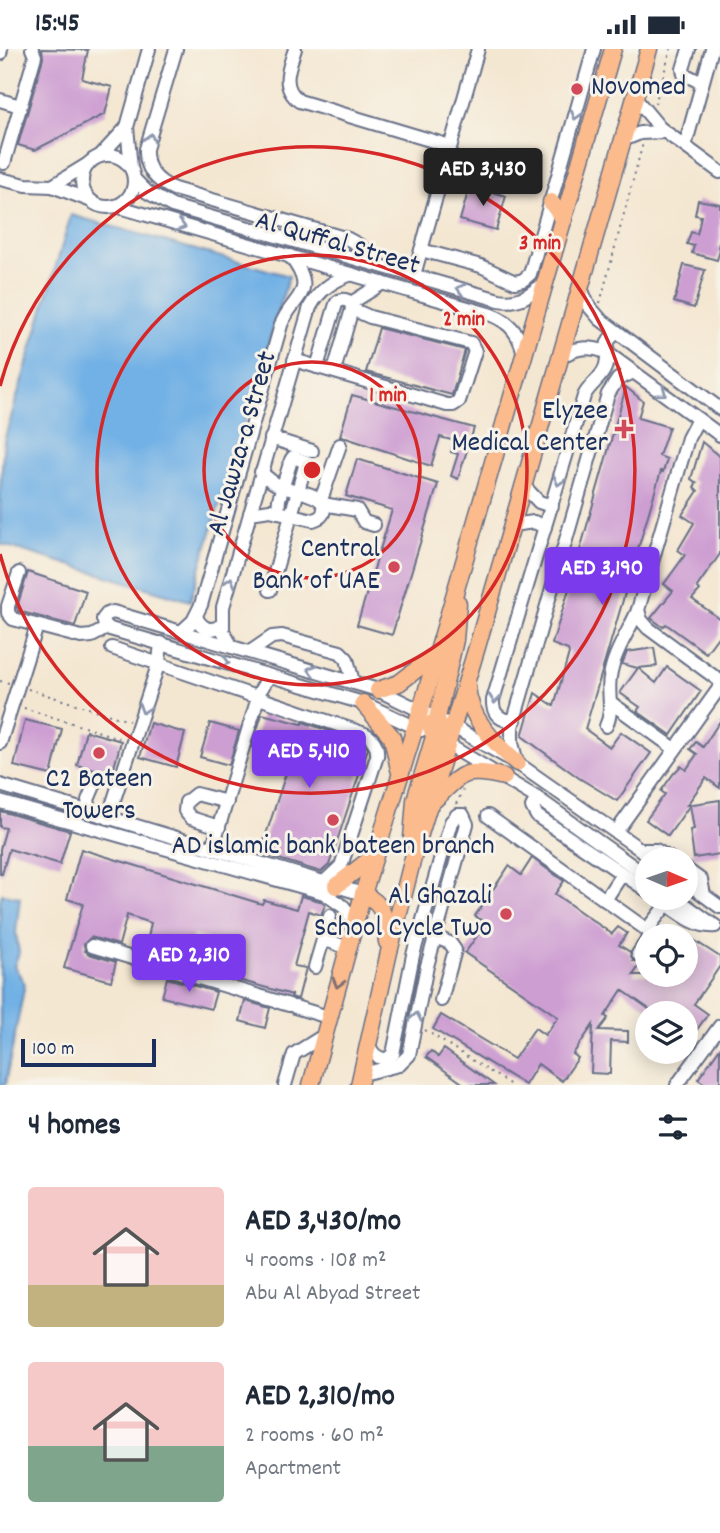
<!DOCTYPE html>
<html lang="en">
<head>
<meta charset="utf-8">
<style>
  body { margin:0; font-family:Dekko,sans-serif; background:#f2f2f3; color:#1f2937; height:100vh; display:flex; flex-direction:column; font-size:26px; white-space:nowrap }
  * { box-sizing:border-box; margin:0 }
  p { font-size:23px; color:#747a83 }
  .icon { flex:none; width:38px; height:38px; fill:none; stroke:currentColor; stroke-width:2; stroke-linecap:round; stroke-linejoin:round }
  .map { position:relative; height:1036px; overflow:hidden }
  .side { display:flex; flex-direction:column; background:#fff; flex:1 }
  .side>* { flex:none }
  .needle { width:46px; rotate:92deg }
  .controls { position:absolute; left:635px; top:798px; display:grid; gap:14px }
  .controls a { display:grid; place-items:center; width:63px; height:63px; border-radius:50%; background:#fff; box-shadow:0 4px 18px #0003; font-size:35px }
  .scale { position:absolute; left:21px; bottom:18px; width:135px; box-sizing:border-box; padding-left:7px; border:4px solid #1b2f5e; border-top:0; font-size:19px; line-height:24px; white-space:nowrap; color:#1b2f5e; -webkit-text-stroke:5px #f7f3e8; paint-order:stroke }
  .price { position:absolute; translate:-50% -60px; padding:0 16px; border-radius:7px; background:#7c3aed; color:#fff; font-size:23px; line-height:46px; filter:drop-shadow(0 2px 4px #0008) }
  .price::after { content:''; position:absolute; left:50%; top:42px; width:21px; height:16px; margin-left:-10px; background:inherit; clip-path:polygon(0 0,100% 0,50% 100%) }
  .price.selected { background:#222; color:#fff }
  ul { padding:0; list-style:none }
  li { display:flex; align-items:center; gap:21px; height:175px; padding:0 28px }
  li span { display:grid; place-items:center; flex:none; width:196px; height:140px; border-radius:7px; color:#555 }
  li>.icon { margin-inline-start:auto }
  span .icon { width:84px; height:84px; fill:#fffc; stroke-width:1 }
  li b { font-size:30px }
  h2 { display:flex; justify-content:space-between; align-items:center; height:84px; padding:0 28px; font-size:30px }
  .status { display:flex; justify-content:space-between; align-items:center; height:49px; padding:0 35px; background:#fff; direction:ltr }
  .status svg { height:19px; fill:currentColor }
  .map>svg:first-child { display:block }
</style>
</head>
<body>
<div class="status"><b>15:45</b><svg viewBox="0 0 49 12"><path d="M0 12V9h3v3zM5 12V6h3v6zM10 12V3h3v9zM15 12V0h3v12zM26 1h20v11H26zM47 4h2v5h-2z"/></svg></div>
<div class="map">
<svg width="720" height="1036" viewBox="0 0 720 1036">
  <rect width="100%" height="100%" fill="#f7f3e8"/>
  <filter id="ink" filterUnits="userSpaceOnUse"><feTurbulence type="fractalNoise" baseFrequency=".0143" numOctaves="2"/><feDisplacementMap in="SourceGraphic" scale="14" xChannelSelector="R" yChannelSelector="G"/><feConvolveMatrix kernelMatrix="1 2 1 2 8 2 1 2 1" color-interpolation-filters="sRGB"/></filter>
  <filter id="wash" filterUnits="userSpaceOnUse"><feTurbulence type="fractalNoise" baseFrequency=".00686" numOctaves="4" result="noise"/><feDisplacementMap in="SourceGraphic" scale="28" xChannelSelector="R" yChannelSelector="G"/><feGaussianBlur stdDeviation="1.57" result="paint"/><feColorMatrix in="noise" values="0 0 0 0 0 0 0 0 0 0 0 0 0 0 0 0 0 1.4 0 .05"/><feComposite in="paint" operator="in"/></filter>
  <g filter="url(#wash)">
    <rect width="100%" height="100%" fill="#f4e7d2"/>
    <g fill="#72b1e5" stroke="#4670a2" stroke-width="2">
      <path d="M71,166L289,227L190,552L0,495V444L4,392Z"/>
      <path d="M2,845L20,848L16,883L19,904L14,917L25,935L5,1036H0V852Z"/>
    </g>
    <g id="blocks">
      <g fill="#cd9ed2">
        <path d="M42,0L88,1L82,30L112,38L105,65L35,101L18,96L43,9Z"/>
        <path d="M470,136L506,147L496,181L460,171Z"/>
        <path d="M698,151L720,155V190L718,198L720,201L717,211L692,204L694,197L687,195L691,183L697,185L699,177L701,167L695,166Z"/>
        <path d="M684,216L705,221L694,259L674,253Z"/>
        <path d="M379,279L465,301L452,346L366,323Z"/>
        <path d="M626,338L643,352L638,369L669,378L659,407L667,410L663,423L661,422L585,680L610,698L621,683L651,704L617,752L579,729L522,687L535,644L554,657L569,604L568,601L552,595L570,537Z"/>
        <path d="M352,346L474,379L458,430L451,427L458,405L451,403L455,392L440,388L431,417L340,387Z"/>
        <path d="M702,393L720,408V505L697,538L700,541L692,550L720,570V585L706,604L666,575L663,578L651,569L673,542L664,535L685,506L678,501L694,474L682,466L698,442L694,438L697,434L691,430Z"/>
        <path d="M357,410L438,435L392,586L357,576L392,461L346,447Z"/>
        <path d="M28,523L86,542L75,577L18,562L17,558Z"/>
        <path d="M654,599L657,617L638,619L656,634L667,618L701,642L671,686L637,662L640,658L620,644L638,619L622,615L627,603Z"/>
        <path d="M262,665L302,675L303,673L361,693L368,699L329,816L321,823L260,804L291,709L252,698Z"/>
        <path d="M25,671L62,680L51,726L14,717Z"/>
        <path d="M720,672V739L706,729L687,756L720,751V805L694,809L690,781L694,780L690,756L668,787L646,771L665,745L661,742L674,724L681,717L686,721L697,705L690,700L696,693L703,698Z"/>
        <path d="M150,674L185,684L176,718L140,708Z"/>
        <path d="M210,674L239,682L229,716L200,708Z"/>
        <path d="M86,682L121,692L112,726L77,716Z"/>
        <path d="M0,762L70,782L60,815L9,800L2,825H0V800L6,779L0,778Z"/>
        <path d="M81,800L262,855L264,851L297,860L301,847L320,852L325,856L321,866L309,862L294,917L306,919L298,950L291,948L292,946L207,922L214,892L193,886L186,916L145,904L151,874L127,866L119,896L91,888L84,895L85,902L89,905L116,913L111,932L64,919L83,855L67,850Z"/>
        <path d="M532,809L564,832L555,845L612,885L618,878L627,884L619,896L630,903L633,912L642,913L633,926H674L679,930L682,926H686V886L720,908V917L694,955L708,965L686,996V964H660L654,960L652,962L622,941L605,967L608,969L599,981L628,982V993L611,992L610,1025L591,1024L593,976L573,1005L578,1009L562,1032L538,1015L525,1036L433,980L441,966L514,1010L535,979L545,986L558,968L465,904L486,874L475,867L509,817L521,826Z"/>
        <path d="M167,929L216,943L211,960L162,948Z"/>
        <path d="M245,952L270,959L265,979L240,972Z"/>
        <path d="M720,999V1036H707L698,1030Z"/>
        <path d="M444,1000L494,1036H465L426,1008L431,1002L438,1008Z"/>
      </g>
    </g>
  </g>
  <g filter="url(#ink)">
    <use href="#blocks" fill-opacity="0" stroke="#676f87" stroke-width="2"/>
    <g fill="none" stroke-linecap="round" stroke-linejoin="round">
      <g stroke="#676f87" stroke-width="16">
        <g id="minor">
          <path d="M176,0L146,100C145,120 156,132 174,140L348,190L359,196L378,214"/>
          <path d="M295,0C289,19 280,37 299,52L450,97"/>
          <path d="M689,0L683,20L684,25L702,34"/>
          <path d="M0,5L1,0"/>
          <path d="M635,49L660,79L720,123"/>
          <path d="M0,51L20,57"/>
          <path d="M623,91L640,84L665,83"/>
          <path d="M685,97L712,0"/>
          <circle cx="108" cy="132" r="26"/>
          <path d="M100,107L127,78"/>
          <path d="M4,114L35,7L32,0"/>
          <path d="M131,119L127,78L149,0"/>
          <path d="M0,130L26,136L52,137L89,151"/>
          <path d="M134,130L147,143L172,157L499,251C519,255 531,245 545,233"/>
          <path d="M52,137L88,115"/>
          <path d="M116,157L492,266C510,273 521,287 524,307"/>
          <path d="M421,201L481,217L515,233L523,231L530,225L594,0"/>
          <path d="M414,226L478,0"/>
          <path d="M581,239L588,256L600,270L720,360"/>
          <path d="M351,254L383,234"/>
          <path d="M561,308C576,298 589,297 606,303L720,386"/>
          <path d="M294,311L447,356H453L459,352L475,302L471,294L370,268L352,260"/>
          <path d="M317,318L336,255C340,249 346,250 351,254L352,260L334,322"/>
          <path d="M698,370L688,389L638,561L641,571L648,579L720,632"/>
          <path d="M271,389L312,402"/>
          <path d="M524,437L539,453L552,457"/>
          <path d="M321,451L340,396"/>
          <path d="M323,455L357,461L364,473L374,476"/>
          <path d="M250,464L270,461L313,471C319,469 324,467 324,459C324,444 291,442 280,437C273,434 267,429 261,423"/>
          <path d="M512,476L534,473L545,478"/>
          <path d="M19,524L8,557V564L13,570L81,588L92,587L107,579"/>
          <path d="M270,541L305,417L306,413L293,408L291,411L279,450L278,463"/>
          <path d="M196,567C200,579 211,584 222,576"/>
          <path d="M181,583L193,572L201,556L281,276C292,246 320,246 290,207"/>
          <path d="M232,598L223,582V558L310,258C320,240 334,231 352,225"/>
          <path d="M112,599L365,685C374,690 378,697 377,707L341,817L324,833"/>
          <path d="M250,603L272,588L282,587L340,603L347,610L353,633"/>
          <path d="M610,653L675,700"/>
          <path d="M515,671C501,673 492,665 493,651L584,347C589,336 601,330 605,319C611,304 600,292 618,284"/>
          <path d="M606,677C614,661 607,645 610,628C613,605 629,582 638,561"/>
          <path d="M421,681L363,654L110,580L105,576L103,570L107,565L113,563L378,641L452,677L517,714L654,810"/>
          <path d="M440,691L537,749L648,828"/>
          <path d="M0,694L37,577"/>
          <path d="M517,714L512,694V678L608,345L618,330L634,323"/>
          <path d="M0,736L363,845"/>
          <path d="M537,749L532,758L537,767L648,842"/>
          <path d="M0,753L324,844L344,858L355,875"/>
          <path d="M91,764L88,751L96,732"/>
          <path d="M488,767L650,883"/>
          <path d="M108,769L159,613L161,594"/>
          <path d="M219,778L191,769L185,762L186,753L196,745L227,753"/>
          <path d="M616,783L720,638"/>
          <path d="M212,800L260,642L269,627"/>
          <path d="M643,801H656L671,810"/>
          <path d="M686,820L701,831L704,846"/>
          <path d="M686,833L720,858"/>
          <path d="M658,849C675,860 694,879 715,877"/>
          <path d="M676,849L715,877"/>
          <path d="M605,851L622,825"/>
          <path d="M649,887L652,874L667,855"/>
          <path d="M435,888L450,894L455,901L441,951"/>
          <path d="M323,890L348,899"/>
          <path d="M92,897L289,956"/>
          <path d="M638,905L648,890"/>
          <path d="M315,918L330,867"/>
          <path d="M295,958L328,968"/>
          <path d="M362,1025L399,1016L409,1006L427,917L467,775L463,766H457L451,773L413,906L393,1005L387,1010C377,1010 370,1003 369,993"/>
          <path d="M285,1036L294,1005L323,987"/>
          <path d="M677,1036L720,977"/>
        </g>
      </g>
      <g stroke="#676f87" stroke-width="19">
        <g id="major">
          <path d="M551,153L564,171"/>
          <path d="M467,636C468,668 494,694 517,714"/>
          <path d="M378,641L399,634L438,604"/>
          <path d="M363,654L392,688L399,720"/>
          <path d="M447,694L440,683L437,669L455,591L458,554"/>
          <path d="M430,755C461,727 460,717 504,728"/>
          <path d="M412,789L415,751L434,688L430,675"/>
          <path d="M336,837L374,807"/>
          <path d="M363,845C387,857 384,869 387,893"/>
          <path d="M311,1036L363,845L425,647L613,0"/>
          <path d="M359,1036L389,903L414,805L477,598L649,0"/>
        </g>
      </g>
      <g stroke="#676f87" stroke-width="2" stroke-dasharray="2 5" stroke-linecap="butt">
        <path d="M655,55L671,0"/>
        <path d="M600,254L643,94"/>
        <path d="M0,632L9,634"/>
        <path d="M28,640L129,672"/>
        <path d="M24,659L122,690"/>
        <path d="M456,755L463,741"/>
        <path d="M425,981L511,1036"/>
      </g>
      <use href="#minor" stroke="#fff" stroke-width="12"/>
      <use href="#major" stroke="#fbbb8c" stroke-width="16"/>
    </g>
    <defs><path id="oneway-chevron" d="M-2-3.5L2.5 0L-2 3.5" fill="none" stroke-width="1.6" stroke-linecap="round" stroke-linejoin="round" transform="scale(1.75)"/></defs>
    <g stroke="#8d97ae">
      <use href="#oneway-chevron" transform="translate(576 66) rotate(106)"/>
      <use href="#oneway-chevron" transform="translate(150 89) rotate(-74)"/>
      <use href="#oneway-chevron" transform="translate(181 177) rotate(16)"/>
      <use href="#oneway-chevron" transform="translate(461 240) rotate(-164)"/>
      <use href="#oneway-chevron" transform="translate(662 343) rotate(36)"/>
      <use href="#oneway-chevron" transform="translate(559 432) rotate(106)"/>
      <use href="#oneway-chevron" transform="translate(230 533) rotate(-74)"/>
      <use href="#oneway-chevron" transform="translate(225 613) rotate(17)"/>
      <use href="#oneway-chevron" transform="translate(312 621) rotate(-164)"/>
      <use href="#oneway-chevron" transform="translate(495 650) rotate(97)"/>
      <use href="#oneway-chevron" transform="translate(144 660) rotate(108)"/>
      <use href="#oneway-chevron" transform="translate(416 968) rotate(-79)"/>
    </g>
    <use stroke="#806e73" href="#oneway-chevron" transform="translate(338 934) rotate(106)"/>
  </g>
  <g fill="none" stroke="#d62828" stroke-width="3.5">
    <circle cx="312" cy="421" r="108"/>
    <circle cx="312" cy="421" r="215"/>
    <path d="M0 337A323 323 0 1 1 0 505"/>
  </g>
  <g fill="#d1495b" stroke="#f7f3e8" stroke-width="2.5">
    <circle cx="577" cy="40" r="7"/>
    <path d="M620.5 369.5h7v7h7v7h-7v7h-7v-7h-7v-7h7z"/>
    <circle cx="394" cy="518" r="7"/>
    <circle cx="99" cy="704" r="7"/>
    <circle cx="333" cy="771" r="7"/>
    <circle cx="506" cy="865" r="7"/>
  </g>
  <g text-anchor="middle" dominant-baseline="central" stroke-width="6" stroke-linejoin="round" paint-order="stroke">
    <g font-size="28" fill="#1b2f5e" stroke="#f7f3e8" text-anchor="end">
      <text x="591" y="40" text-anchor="start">Novomed</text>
      <text x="608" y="364">Elyzee<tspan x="608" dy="32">Medical Center</tspan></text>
      <text x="380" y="502">Central<tspan x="380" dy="32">Bank of UAE</tspan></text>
      <text x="99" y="732" text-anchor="middle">C2 Bateen<tspan x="99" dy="32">Towers</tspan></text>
      <text x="333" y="799" text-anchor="middle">AD islamic bank bateen branch</text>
      <text x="492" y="849">Al Ghazali<tspan x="492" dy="32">School Cycle Two</tspan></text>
    </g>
    <g font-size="28" fill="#1b2f5e" stroke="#f7f3e8">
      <text transform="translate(337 196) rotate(16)">Al Quffal Street</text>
      <text transform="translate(244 395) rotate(-74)">Al Jawza-a Street</text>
    </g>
  </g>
  <circle cx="312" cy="421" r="10" fill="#d62828" stroke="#f7f3e8" stroke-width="3.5"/>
  <g font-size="21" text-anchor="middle" font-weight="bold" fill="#d62828" stroke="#f7f3e8" stroke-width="6" stroke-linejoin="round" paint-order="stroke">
    <text x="540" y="200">3 min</text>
    <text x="464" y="276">2 min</text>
    <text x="388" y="352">1 min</text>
  </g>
</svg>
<div class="controls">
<a><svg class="needle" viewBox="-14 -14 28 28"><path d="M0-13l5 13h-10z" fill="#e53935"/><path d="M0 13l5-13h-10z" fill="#747a83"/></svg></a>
<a><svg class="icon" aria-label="locate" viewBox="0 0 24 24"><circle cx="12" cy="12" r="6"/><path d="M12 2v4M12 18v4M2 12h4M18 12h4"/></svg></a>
<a><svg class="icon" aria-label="layers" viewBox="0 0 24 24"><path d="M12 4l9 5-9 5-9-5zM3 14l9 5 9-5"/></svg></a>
</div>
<div class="scale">100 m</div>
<b class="price selected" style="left:483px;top:159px">AED 3,430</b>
<b class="price" style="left:602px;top:558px">AED 3,190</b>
<b class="price" style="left:309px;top:741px">AED 5,410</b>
<b class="price" style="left:189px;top:945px">AED 2,310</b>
</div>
<section class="side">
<h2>4 homes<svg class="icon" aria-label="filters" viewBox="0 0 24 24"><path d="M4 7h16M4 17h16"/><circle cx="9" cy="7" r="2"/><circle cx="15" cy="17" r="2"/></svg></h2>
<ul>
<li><span style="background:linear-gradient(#f6c9c9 70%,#c2b280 0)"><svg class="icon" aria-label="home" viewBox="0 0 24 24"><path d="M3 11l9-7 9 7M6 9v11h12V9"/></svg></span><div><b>AED 3,430/mo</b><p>4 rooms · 108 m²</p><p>Abu Al Abyad Street</p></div></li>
<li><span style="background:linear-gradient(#f6c9c9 60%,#7fa58c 0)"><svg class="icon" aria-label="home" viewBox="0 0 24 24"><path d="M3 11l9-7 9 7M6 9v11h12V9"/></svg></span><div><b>AED 2,310/mo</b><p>2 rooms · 60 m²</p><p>Apartment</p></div></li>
</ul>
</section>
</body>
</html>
